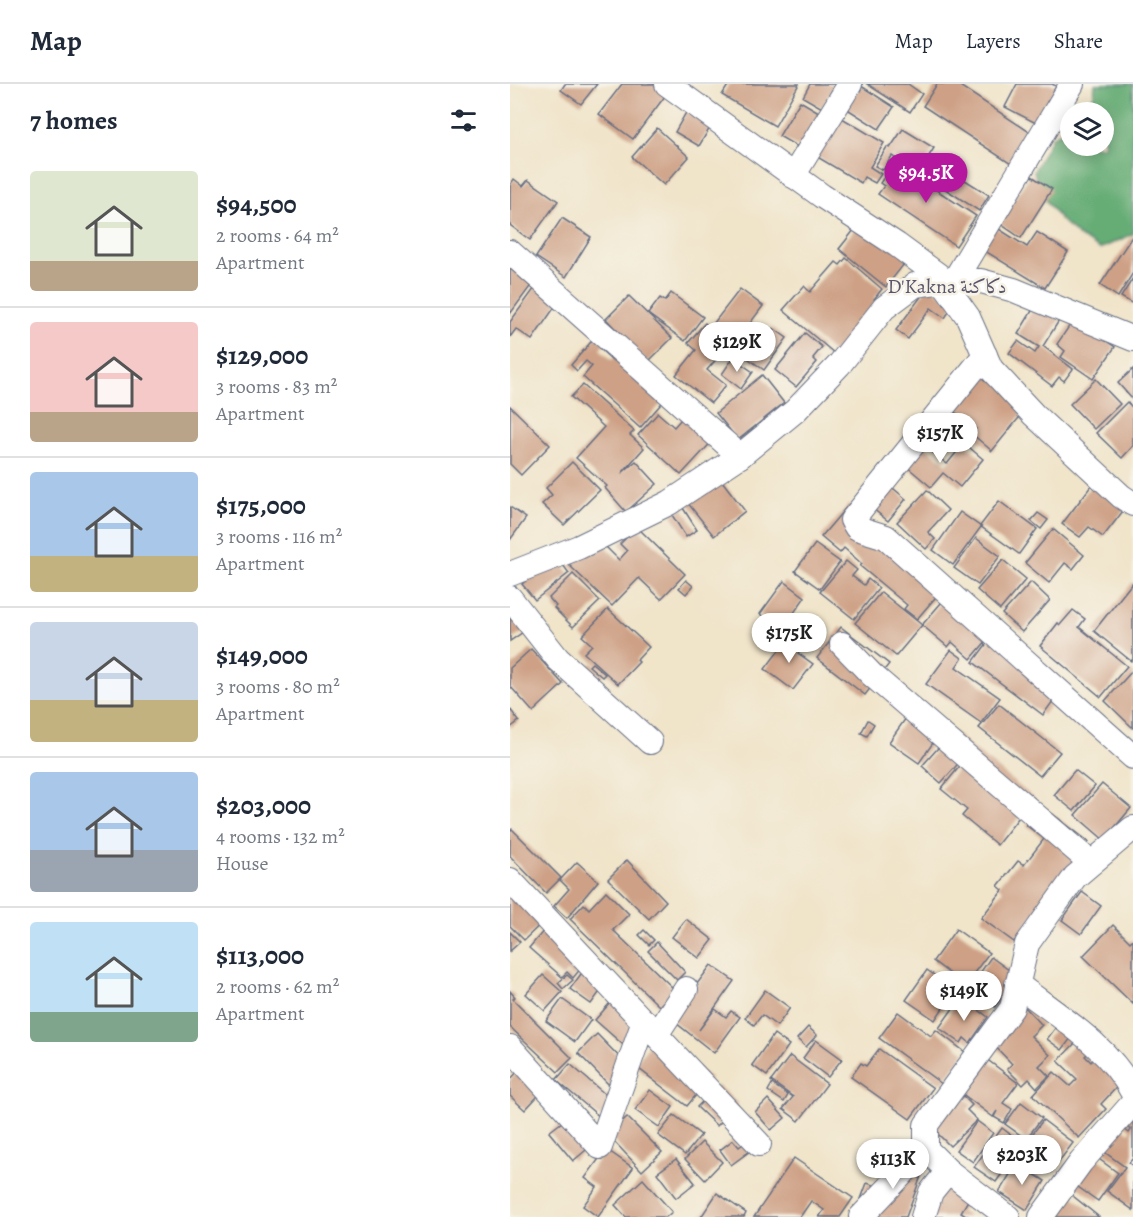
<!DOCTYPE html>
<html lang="en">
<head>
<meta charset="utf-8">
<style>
  body { margin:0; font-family:Alegreya,Amiri,serif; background:#f2f2f3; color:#1f2937; height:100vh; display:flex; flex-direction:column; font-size:22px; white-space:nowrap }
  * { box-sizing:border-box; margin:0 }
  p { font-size:20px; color:#747a83 }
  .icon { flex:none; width:33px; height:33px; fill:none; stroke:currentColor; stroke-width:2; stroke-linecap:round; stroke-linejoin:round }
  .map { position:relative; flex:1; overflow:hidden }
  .drawer { display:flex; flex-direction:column; background:#fff; width:510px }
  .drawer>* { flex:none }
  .tools { position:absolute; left:550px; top:18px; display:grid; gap:12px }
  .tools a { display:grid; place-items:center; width:54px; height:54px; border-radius:50%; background:#fff; box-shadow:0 3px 15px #0003; font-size:30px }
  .price { position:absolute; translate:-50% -51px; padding:0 14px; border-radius:21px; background:#fff; color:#222; font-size:20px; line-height:39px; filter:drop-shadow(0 2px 3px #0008) }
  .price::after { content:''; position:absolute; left:50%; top:36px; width:18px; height:14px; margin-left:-9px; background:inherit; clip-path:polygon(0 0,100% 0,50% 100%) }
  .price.selected { background:#b5179e; color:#fff }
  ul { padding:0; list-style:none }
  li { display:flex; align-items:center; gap:18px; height:150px; padding:0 30px }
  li+li { border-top:2px solid #e0e1e3 }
  li span { display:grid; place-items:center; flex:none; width:168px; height:120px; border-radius:6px; color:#555 }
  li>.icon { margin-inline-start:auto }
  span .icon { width:72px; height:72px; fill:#fffc; stroke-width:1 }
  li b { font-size:26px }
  h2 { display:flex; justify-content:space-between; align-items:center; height:72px; padding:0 30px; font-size:26px }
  header { display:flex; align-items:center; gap:36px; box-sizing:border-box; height:84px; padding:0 30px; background:#fff; border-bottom:2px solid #e0e1e3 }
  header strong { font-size:28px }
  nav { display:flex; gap:33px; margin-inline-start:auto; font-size:21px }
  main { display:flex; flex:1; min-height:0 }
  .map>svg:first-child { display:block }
</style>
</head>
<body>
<header>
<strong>Map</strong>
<nav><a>Map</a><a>Layers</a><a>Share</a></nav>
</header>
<main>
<section class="drawer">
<h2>7 homes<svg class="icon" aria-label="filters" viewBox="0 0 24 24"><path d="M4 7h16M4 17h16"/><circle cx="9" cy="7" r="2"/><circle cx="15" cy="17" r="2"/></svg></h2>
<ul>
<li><span style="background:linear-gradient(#dfe7d0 75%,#b9a48a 0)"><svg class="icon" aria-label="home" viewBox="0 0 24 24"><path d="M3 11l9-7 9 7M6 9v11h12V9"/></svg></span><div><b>$94,500</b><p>2 rooms · 64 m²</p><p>Apartment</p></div></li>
<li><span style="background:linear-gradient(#f6c9c9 75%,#b9a48a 0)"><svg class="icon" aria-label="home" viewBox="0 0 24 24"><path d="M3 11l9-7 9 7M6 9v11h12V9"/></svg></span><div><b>$129,000</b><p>3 rooms · 83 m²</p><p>Apartment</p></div></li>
<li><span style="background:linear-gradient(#a9c7e8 70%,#c2b280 0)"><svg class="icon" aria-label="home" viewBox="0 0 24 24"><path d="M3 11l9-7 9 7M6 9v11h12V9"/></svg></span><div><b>$175,000</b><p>3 rooms · 116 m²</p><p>Apartment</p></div></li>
<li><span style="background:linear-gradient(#c9d6e8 65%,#c2b280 0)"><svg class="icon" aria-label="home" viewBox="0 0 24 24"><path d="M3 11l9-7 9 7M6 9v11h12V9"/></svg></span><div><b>$149,000</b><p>3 rooms · 80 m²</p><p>Apartment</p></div></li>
<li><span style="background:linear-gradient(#a9c7e8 65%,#9aa5b1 0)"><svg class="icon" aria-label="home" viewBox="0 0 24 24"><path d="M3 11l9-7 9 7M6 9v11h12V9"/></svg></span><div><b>$203,000</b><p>4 rooms · 132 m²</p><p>House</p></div></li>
<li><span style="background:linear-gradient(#bfe0f5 75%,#7fa58c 0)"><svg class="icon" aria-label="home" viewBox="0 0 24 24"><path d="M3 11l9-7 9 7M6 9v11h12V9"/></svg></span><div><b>$113,000</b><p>2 rooms · 62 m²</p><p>Apartment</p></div></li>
</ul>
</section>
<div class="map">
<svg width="623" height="1133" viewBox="0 0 623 1133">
  <rect width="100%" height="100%" fill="#f7f3e8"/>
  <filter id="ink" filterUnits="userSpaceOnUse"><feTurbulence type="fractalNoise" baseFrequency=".0167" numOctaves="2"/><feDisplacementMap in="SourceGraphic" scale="12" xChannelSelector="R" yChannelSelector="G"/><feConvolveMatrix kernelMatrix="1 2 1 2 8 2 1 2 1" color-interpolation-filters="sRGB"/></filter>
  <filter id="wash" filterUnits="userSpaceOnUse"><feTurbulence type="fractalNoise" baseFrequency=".008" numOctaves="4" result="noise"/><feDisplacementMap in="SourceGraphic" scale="24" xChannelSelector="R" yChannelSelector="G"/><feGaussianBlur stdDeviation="1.35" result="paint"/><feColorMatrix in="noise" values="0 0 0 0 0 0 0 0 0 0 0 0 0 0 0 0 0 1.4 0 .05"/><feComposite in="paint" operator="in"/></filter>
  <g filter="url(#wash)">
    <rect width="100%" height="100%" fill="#f0e4c9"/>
    <path fill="#65ac74" stroke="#406e69" stroke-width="1.5" d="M585,0H623V150L590,165L568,152L550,135L531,110L524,87L542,53L561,42V62H594V28H572L584,11Z"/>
    <g id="blocks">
      <g fill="#cea186">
        <path d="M55,0H87L71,20L51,6Z"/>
        <path d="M112,0H164L123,55L89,30Z"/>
        <path d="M219,0H289L265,42L212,11Z"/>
        <path d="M300,0H331L326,9L322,6L312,24L293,13Z"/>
        <path d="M348,0L384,23L369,45L331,21Z"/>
        <path d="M357,0H398L412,10L400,28Z"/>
        <path d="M427,0H447L521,49L501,80L413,22Z"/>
        <path d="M507,0H542L546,2L526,39L495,23Z"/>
        <path d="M290,17L314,31L293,66L269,52Z"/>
        <path d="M182,18L207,32L189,62L165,48Z"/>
        <path d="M327,31L374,59L360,83L371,90L365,99L354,93L351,99L304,71Z"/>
        <path d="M147,44L179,73L154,101L122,73Z"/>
        <path d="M393,45L424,64L409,88L382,72L373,86L365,82L377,63L380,64Z"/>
        <path d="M384,78L466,132L446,162L368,110L374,102L370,99Z"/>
        <path d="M436,84L479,111L469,127L426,99Z"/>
        <path d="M520,91L542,105L511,154L489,139Z"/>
        <path d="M4,95L13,102L18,96L48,117L20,156L0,141V101Z"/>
        <path d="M52,134L81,153L56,193L26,173Z"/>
        <path d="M352,136L401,171L376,203L329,165Z"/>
        <path d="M481,140L517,163L527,148L558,168L535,204L467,162Z"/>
        <path d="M623,151V189L608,213L590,201Z"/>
        <path d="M336,174L372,205L364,215L368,218L324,269L273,226L294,202L300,208L326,178L330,181Z"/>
        <path d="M0,177L25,196L0,230Z"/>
        <path d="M623,194V220L611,213Z"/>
        <path d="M27,201L49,217L22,256L6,245L0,253V238Z"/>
        <path d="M419,202L444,220L435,234L421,224L398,255L386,246Z"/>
        <path d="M230,205L253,222L226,258L203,240Z"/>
        <path d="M161,209L193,233L175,257L138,230L150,214L155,217Z"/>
        <path d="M119,212L162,254L138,278L96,235Z"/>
        <path d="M526,220L550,235L533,262L563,285L554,297L549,293L542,302L499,269L508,257L525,269L529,263L508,250Z"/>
        <path d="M564,235L605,263L583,295L551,273L555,267L547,260Z"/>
        <path d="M195,239L220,259L197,286L216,301L201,319L166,291L186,266L178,259Z"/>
        <path d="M263,244L277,254L254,286L231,269L245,248L255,255Z"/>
        <path d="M295,249L312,263L303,274L307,278L286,303L265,286Z"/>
        <path d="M86,252L94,259L90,265L102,276L108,269L158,312L130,344L73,293L82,282L76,277L67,287L61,281Z"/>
        <path d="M223,274L243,288L231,305L212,290Z"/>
        <path d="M470,279L521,319L482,367L462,350L466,345L436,321Z"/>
        <path d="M623,285V316L608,299Z"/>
        <path d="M252,291L274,319L228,356L206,329Z"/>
        <path d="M586,295L610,320L584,345L560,320Z"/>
        <path d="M73,301L124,347L120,351L134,364L112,389L126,377L147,400L116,428L95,404L97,402L66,374L94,343L61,313Z"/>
        <path d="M617,318L623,324V362L612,374L586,349Z"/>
        <path d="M0,322L40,361L11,391L0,380Z"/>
        <path d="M180,325L208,351L171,391L128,351L148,329L164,343Z"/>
        <path d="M406,355L437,380L454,359L473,375L450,403L433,389L421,403L389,376Z"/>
        <path d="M62,378L90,406L54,441L32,420L42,411L36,404Z"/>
        <path d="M591,389L623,414L593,453L579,443L570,453L552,440Z"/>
        <path d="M209,393L235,427L204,452L177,418Z"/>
        <path d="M371,394L396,415L378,437L352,416Z"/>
        <path d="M417,406L438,426L418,448L425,455L416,465L387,438Z"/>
        <path d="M489,417L527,445L509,470L470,442Z"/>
        <path d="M339,420L436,501L407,535L394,525L397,521L350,482L352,480L334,464L330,469L311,453Z"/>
        <path d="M0,423L16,434L0,456Z"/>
        <path d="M173,424L187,446L176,453L162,431Z"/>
        <path d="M450,428L471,443L443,481L423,466Z"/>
        <path d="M528,429L538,436L531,445L521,437Z"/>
        <path d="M127,443L175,490L151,515L129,494L102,522L59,481L86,453L109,476L117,467L110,460Z"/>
        <path d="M543,445L574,471L563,485L555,479L539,499L515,479Z"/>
        <path d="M466,454L490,472L468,501L444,484Z"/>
        <path d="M305,460L330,478L310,505L285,487Z"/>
        <path d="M47,473L59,489L25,516L12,500Z"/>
        <path d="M493,476L516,495L490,526L467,506Z"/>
        <path d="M336,477L347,486L342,492L354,501L358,495L369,504L344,535L310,508Z"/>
        <path d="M63,490L90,517L63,543L44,524L46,522L39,514Z"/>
        <path d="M176,496L183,502L176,510L169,504Z"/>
        <path d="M274,497L295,513L272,546L250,530Z"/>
        <path d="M521,498L540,516L512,548L492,530Z"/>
        <path d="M623,498V575L621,577L584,547Z"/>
        <path d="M444,504L489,542L461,575L442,558L438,563L412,541Z"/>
        <path d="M371,508L412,541L386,572L345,539Z"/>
        <path d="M0,522L16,546L0,557Z"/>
        <path d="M98,525L139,563L127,576L129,578L108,600L74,569L82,561L72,552Z"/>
        <path d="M563,526L575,535L569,543L617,582L591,613L530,562L548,539L550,541Z"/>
        <path d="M331,543L379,580L355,611L307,574Z"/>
        <path d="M487,546L556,599L533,631L463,578Z"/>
        <path d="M279,553L293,563L288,569L303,580L283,606L255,585Z"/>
        <path d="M21,565L53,600L23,628L0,602V584Z"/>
        <path d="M441,566L452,574L446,583L490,614L471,639L416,600Z"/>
        <path d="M82,579L95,590L92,593L79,582Z"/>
        <path d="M623,586V644L595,617Z"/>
        <path d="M489,620L550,668L530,692L469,644Z"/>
        <path d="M403,624L432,646L409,679L379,658Z"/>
        <path d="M0,625L9,637L0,644Z"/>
        <path d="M358,636L364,640L357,652L351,649Z"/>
        <path d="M443,647L462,664L431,699L412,682Z"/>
        <path d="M464,665L524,714L487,761L452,732L457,726L431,705Z"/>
        <path d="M565,686L585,702L564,727L544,711Z"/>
        <path d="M592,700L621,724L594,756L565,731Z"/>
        <path d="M531,721L579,758L504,858L471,834L493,806L488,802L508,777L514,781L534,755L516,741Z"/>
        <path d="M2,745L51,794L36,809L0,772V747Z"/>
        <path d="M117,776L156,817L139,835L98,795Z"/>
        <path d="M67,778L88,797L57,834L44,822L59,805L50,796Z"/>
        <path d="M0,796L38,833L14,856L0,842Z"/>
        <path d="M96,807L119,830L103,846L165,906L149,922L60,835L74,820L79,825Z"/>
        <path d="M572,808L591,822L571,850L552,836Z"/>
        <path d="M176,835L203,856L189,874L162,853Z"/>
        <path d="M40,839L80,873L63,894L57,888L52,893L19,864Z"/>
        <path d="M603,841L620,858L623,855V920L573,872Z"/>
        <path d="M446,845L479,869L455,901L423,877Z"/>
        <path d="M134,846L144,856L139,861L129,851Z"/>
        <path d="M0,848L10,858L0,867Z"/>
        <path d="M147,858L175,888L167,896L138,867Z"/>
        <path d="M481,873L507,892L485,923L459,905Z"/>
        <path d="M79,879L100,894L81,920L60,905Z"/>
        <path d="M201,881L224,897L189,946L205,925L216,933L221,927L230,933L204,969L161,935Z"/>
        <path d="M417,886L445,906L425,936L396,916Z"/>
        <path d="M33,891L52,908L35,927L16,910Z"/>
        <path d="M57,891L63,896L53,905L48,899Z"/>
        <path d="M255,906L280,924L267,942L252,931L244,941L235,934Z"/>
        <path d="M0,907L5,913L3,915L62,974L48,988L0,943Z"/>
        <path d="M109,909L126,953L119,966L85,936Z"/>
        <path d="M451,913L478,933L460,959L454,954L451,959L429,944Z"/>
        <path d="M52,915L81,936L65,958L36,937Z"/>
        <path d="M515,923L532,941L521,952L540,971L529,982L539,992L527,1004L519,995L513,1001L497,985L502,980L480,957Z"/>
        <path d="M388,928L421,952L426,946L455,968L432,1000L369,954Z"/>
        <path d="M556,930L571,941L552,966L537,955Z"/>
        <path d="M298,943L307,951L296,963L287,955Z"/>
        <path d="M87,950L120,984L101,1003L68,969Z"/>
        <path d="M264,950L279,961L257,992L242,981Z"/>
        <path d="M146,952L200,994L177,1022L124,981Z"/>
        <path d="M571,953L583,964L575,972L581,978L594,964L620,989L591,1020L596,1025L569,1054L523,1011L544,988L560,1002L567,995L548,977Z"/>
        <path d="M306,956L332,975L318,993L293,974Z"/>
        <path d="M369,965L423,1004L400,1035L341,993L351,979L356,982Z"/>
        <path d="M280,972L317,1000L289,1037L273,1025L283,1013L261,997Z"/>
        <path d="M475,974L508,999L493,1019L502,1025L494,1039L484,1033L487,1027L483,1033L450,1008Z"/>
        <path d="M16,978L39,1000L15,1026L0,1012V996Z"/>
        <path d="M60,980L104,1018L91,1034L46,996Z"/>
        <path d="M262,1000L278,1011L274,1018L258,1007Z"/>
        <path d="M208,1002L228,1020L207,1042L187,1023Z"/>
        <path d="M140,1006L163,1023L149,1043L125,1026Z"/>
        <path d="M450,1009L462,1021L457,1026L467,1036L440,1062L418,1040Z"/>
        <path d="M258,1015L275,1034L261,1046L245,1028Z"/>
        <path d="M511,1018L532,1034L516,1055L495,1040Z"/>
        <path d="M623,1026V1074L619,1079L623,1082V1126L597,1107L615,1083L589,1064L608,1040L619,1049L621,1046L613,1040Z"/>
        <path d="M65,1028L88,1056L63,1077L39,1048Z"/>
        <path d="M164,1031L191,1051L175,1071L148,1051Z"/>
        <path d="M117,1033L152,1068L132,1087L98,1051Z"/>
        <path d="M533,1036L563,1059L541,1088L511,1065Z"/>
        <path d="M467,1037L483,1049L463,1078L446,1066Z"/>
        <path d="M492,1044L513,1060L486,1098L464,1083Z"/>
        <path d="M223,1056L229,1063L238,1056L244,1064L221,1081L210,1066Z"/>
        <path d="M192,1058L212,1078L195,1096L175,1075Z"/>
        <path d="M96,1065L123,1084L88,1133L73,1122L87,1103L75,1094Z"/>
        <path d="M388,1066L417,1076L396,1133H340L344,1122L348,1123L357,1099L374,1105Z"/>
        <path d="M582,1070L608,1089L588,1117L561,1098Z"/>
        <path d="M284,1074L343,1114L330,1133H309L314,1126L301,1117L290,1133H244Z"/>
        <path d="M166,1075L185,1099L166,1114L147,1089Z"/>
        <path d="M507,1079L535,1097L517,1126L489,1108Z"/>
        <path d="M133,1095L162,1128L156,1133H116L105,1121Z"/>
        <path d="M439,1096L462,1110L451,1128L459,1133H420Z"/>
        <path d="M558,1108L589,1133H538Z"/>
        <path d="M207,1109L236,1129L234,1133H191Z"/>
      </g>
    </g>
  </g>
  <g filter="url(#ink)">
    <use href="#blocks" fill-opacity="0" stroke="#666e83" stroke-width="1.5"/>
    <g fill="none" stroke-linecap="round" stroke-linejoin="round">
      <g stroke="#666e83" stroke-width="26">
        <g id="minor">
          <path d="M157,0L312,112L387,161L428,191L458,233L481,285L524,331L611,412L623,420"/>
          <path d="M283,92L340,0"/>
          <path d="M0,168L230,372"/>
          <path d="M444,197L562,0"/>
          <path d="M475,271L342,436L347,444L376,453L623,673"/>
          <path d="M0,490L69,463L159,419L230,372L285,327L329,281L374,224L405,201L434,197H471L504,206L623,255"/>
          <path d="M0,514L48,575L140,658"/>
          <path d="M332,560L362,591L581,779"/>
          <path d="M0,796L249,1060"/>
          <path d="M507,900C548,932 599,962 623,1009"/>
          <path d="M146,951L176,905"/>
          <path d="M0,963L90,1063L134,937"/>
          <path d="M351,1133L416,1065"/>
          <path d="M413,1133L421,1108L438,1087"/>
          <path d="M498,1133L438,1087L416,1065V1041L502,924L517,860L565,793L623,744"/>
          <path d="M531,1133L571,1078L623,1019"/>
        </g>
      </g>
      <use href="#minor" stroke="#fff" stroke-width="24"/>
    </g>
  </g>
  <g text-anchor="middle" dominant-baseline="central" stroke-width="5" stroke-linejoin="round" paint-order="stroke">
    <g font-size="20" fill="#5a576c" stroke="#f7f3e8">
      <text x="437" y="202">D'Kakna دكاكنة</text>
    </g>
  </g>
</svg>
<div class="tools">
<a><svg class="icon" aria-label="layers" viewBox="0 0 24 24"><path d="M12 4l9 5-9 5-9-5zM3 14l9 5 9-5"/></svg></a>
</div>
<b class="price selected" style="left:416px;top:120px">$94.5K</b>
<b class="price" style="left:227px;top:289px">$129K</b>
<b class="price" style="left:430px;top:380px">$157K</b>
<b class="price" style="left:279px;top:580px">$175K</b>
<b class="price" style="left:454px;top:938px">$149K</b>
<b class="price" style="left:512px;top:1102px">$203K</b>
<b class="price" style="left:383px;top:1106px">$113K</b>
</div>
</main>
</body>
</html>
